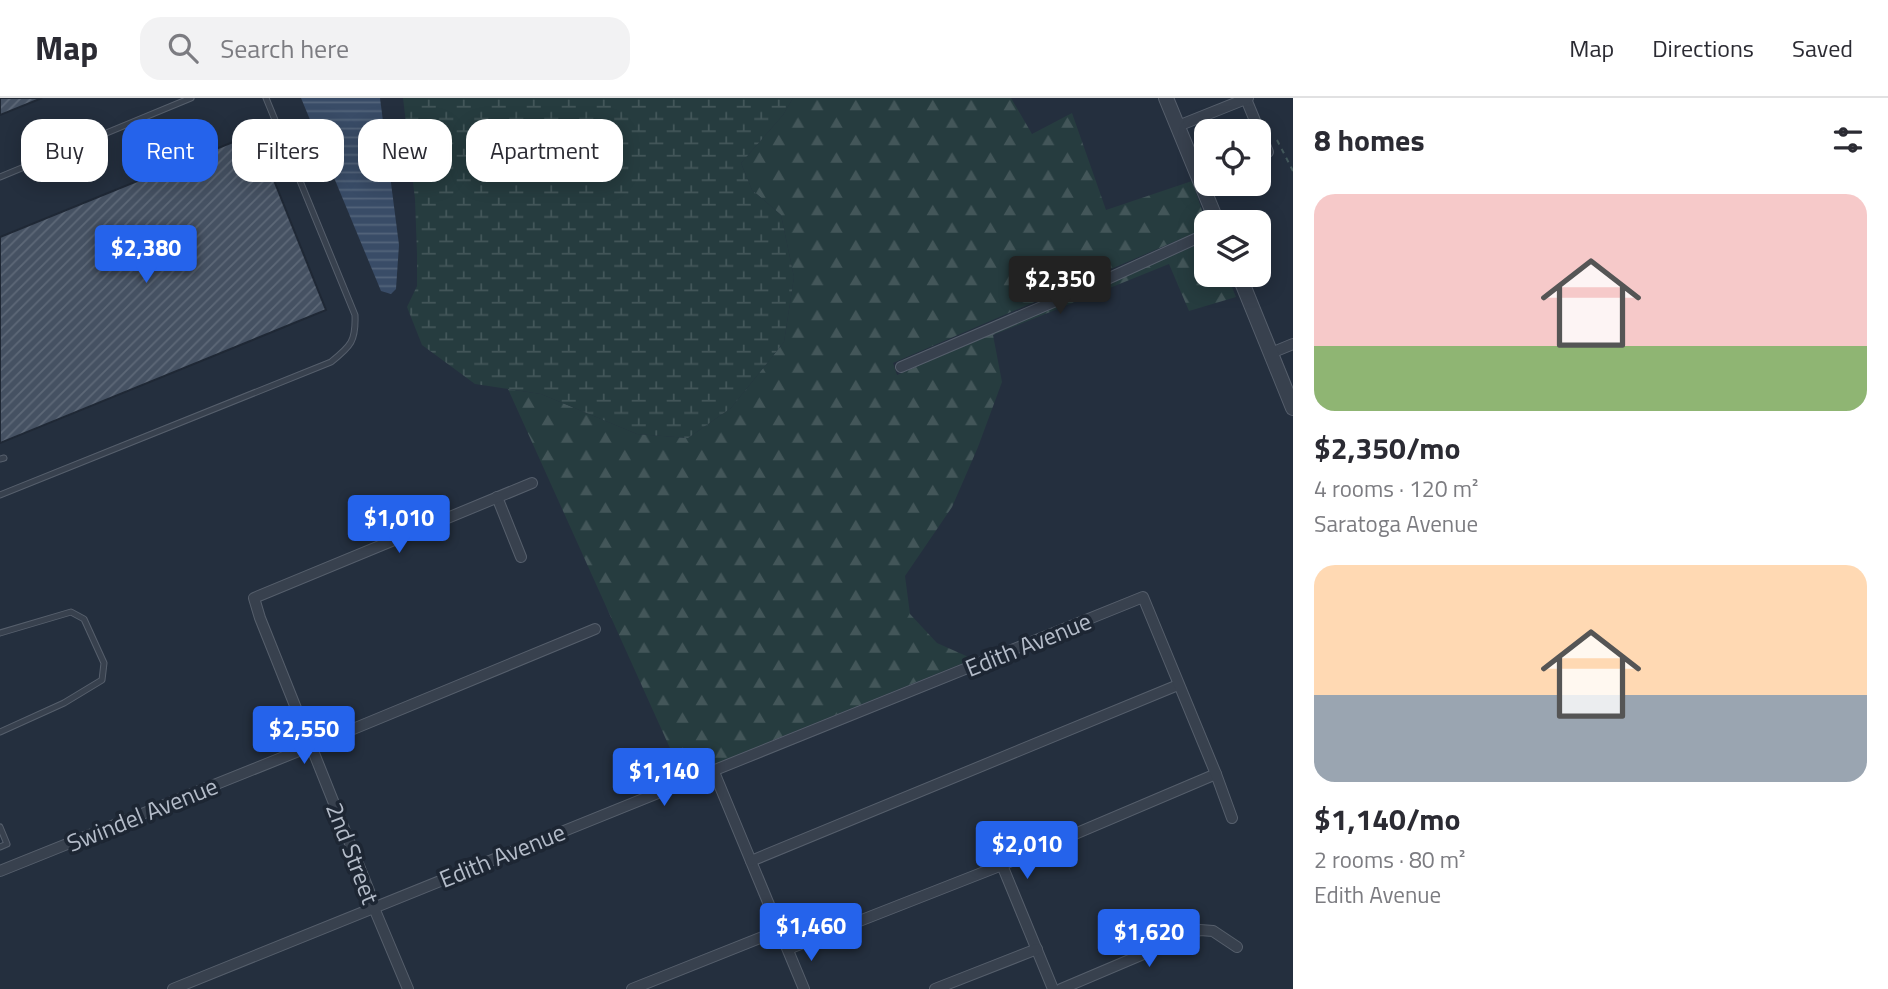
<!DOCTYPE html>
<html lang="en">
<head>
<meta charset="utf-8">
<style>
  body { margin:0; font-family:"Titillium Web",sans-serif; background:#f2f2f3; color:#2b2b33; height:100vh; display:flex; flex-direction:column; font-size:26px; white-space:nowrap }
  * { box-sizing:border-box; margin:0 }
  p { font-size:23px; color:#7c7c81 }
  .icon { flex:none; width:38px; height:38px; fill:none; stroke:currentColor; stroke-width:2; stroke-linecap:round; stroke-linejoin:round }
  .map { position:relative; flex:1; overflow:hidden }
  .details { display:flex; flex-direction:column; background:#fff; width:595px }
  .details>* { flex:none }
  .guide { position:absolute; left:21px; top:21px; width:665px; height:63px; display:flex; gap:14px }
  .controls { position:absolute; left:1194px; top:21px; display:grid; gap:14px }
  .controls a { display:grid; place-items:center; width:77px; height:77px; border-radius:14px; background:#fff; box-shadow:0 4px 18px #0003; font-size:35px }
  .price { position:absolute; translate:-50% -60px; padding:0 16px; border-radius:7px; background:#2563eb; color:#fff; font-size:23px; line-height:46px; filter:drop-shadow(0 2px 4px #0008) }
  .price::after { content:''; position:absolute; left:50%; top:42px; width:21px; height:16px; margin-left:-10px; background:inherit; clip-path:polygon(0 0,100% 0,50% 100%) }
  .price.selected { background:#222; color:#fff }
  ul { padding:0; list-style:none }
  li { display:grid; align-content:center; gap:14px; height:371px; padding:0 21px }
  li span { display:grid; place-items:center; height:217px; border-radius:21px; color:#555 }
  li>.icon { margin-inline-start:auto }
  span .icon { width:126px; height:126px; fill:#fffc; stroke-width:1 }
  li b { font-size:30px }
  h2 { display:flex; justify-content:space-between; align-items:center; height:84px; padding:0 21px; font-size:30px }
  .pill { padding:0 24px; border-radius:21px; background:#fff; box-shadow:0 4px 18px #0003; font-size:24px; line-height:63px }
  .pill.selected { background:#2563eb; color:#fff }
  header { display:flex; align-items:center; gap:42px; box-sizing:border-box; height:98px; padding:0 35px; background:#fff; border-bottom:2px solid #e1e1e2 }
  header strong { font-size:33px }
  nav { display:flex; gap:38px; margin-inline-start:auto; font-size:24px }
  .search { width:490px; height:63px; background:#f2f2f3; display:flex; align-items:center; gap:18px; box-sizing:border-box; padding:0 24px; border-radius:21px; color:#7c7c81; font-size:26px }
  main { display:flex; flex:1; min-height:0 }
  .map>svg:first-child { display:block }
</style>
</head>
<body>
<header>
<strong>Map</strong>
<div class="search"><svg class="icon" aria-label="search" viewBox="0 0 24 24"><circle cx="10" cy="10" r="6"/><path d="M15 15l6 6"/></svg>Search here</div>
<nav><a>Map</a><a>Directions</a><a>Saved</a></nav>
</header>
<main>
<div class="map">
<svg width="1293" height="891" viewBox="0 0 1293 891">
  <defs>
    <pattern id="forest-firs" width="22" height="20" patternUnits="userSpaceOnUse" patternTransform="scale(1.75)"><rect width="22" height="20" fill="#263c3f"/><path d="M5 1l3.5 6h-7zM16 11l3.5 6h-7z" fill="#435659"/></pattern>
    <pattern id="wetland-marsh" width="20" height="14" patternUnits="userSpaceOnUse" patternTransform="scale(1.75)"><rect width="20" height="14" fill="#263c3f"/><path d="M1 5h8M5 5V1M11 12h8M15 12V8" fill="none" stroke="#435659"/></pattern>
    <pattern id="water-rules" width="6" height="5" patternUnits="userSpaceOnUse" patternTransform="scale(1.75)"><rect width="6" height="5" fill="#394c67"/><path d="M0 2.5h6" fill="none" stroke="#53647b"/></pattern>
    <pattern id="building-hatch" width="6" height="6" patternUnits="userSpaceOnUse" patternTransform="scale(1.75)"><rect width="6" height="6" fill="#455162"/><path d="M-1 1l2-2M0 6l6-6M5 7l2-2" fill="none" stroke="#5d6877"/></pattern>
  </defs>
  <rect width="100%" height="100%" fill="#242f3e"/>
  <path fill="url(#forest-firs)" d="M793,0H1011L1032,36L1072,15L1106,112L1192,83L1206,124V130L893,265L897,277L1206,143V177H1227L1236,199L1189,213L1169,166L993,237L1002,284L978,349L952,409L905,478L910,516L937,545L973,561L683,679L508,291L541,296L637,336L688,340L731,310L784,244L794,179L781,117L752,92L741,65L783,17Z"/>
  <path fill="url(#wetland-marsh)" d="M403,0H793L783,17L741,65L752,92L781,117L794,179L784,244L731,310L688,340L637,336L541,296L475,286L422,247L407,209L417,188V156L415,101Z"/>
  <path fill="url(#water-rules)" d="M301,0H380L399,147L396,191L391,196L381,193Z"/>
  <g fill="url(#building-hatch)" stroke="#1f2835" stroke-width="2">
    <path d="M0,0H42L0,17Z"/>
    <path d="M255,35L326,212L0,345V139Z"/>
  </g>
  <g fill="none" stroke-linecap="round" stroke-linejoin="round">
    <g stroke="#565f6c" stroke-width="7">
      <g id="service">
        <path d="M0,79L191,0"/>
        <path d="M0,361L4,360"/>
        <path d="M0,397L331,264C351,248 356,243 355,217L266,0"/>
        <path d="M0,535L71,514L84,521L104,565L102,582L64,605L0,634"/>
        <path d="M0,729L7,746L0,749"/>
      </g>
    </g>
    <g stroke="#565f6c" stroke-width="12">
      <g id="minor">
        <path d="M1246,1L1268,54"/>
        <path d="M1178,28L1248,0"/>
        <path d="M1271,255L1293,246"/>
        <path d="M901,269L1105,182L1206,136"/>
        <path d="M497,399L521,459"/>
        <path d="M714,674L804,891"/>
        <path d="M751,763L1178,587"/>
        <path d="M1002,767L1053,891"/>
        <path d="M0,773L341,636L595,531"/>
        <path d="M788,851L1002,767L1216,676"/>
        <path d="M173,891L1143,499L1216,676L1232,720"/>
        <path d="M408,891L374,810L369,793L260,520L254,500L532,385"/>
        <path d="M632,891L780,832"/>
        <path d="M935,891L1037,851"/>
        <path d="M1061,891L1200,832L1213,833L1237,849"/>
      </g>
    </g>
    <g stroke="#565f6c" stroke-width="16">
      <g id="tertiary">
        <path d="M1166,0L1217,124"/>
        <path d="M1239,177L1293,310"/>
      </g>
    </g>
    <path stroke="#44595c" stroke-width="2" stroke-dasharray="5 5" stroke-linecap="butt" d="M1277,42L1293,73"/>
    <use href="#service" stroke="#38414e" stroke-width="5"/>
    <use href="#minor" stroke="#38414e" stroke-width="10"/>
    <use href="#tertiary" stroke="#38414e" stroke-width="14"/>
  </g>
  <g text-anchor="middle" dominant-baseline="central" stroke-width="7" stroke-linejoin="round" paint-order="stroke">
    <g font-size="24" fill="#b4bcc9" stroke="#1d2633">
      <text transform="translate(1028 546) rotate(-22)">Edith Avenue</text>
      <text transform="translate(142 716) rotate(-22)">Swindel Avenue</text>
      <text transform="translate(353 755) rotate(69)">2nd Street</text>
      <text transform="translate(502 757) rotate(-22)">Edith Avenue</text>
    </g>
  </g>
</svg>
<div class="controls">
<a><svg class="icon" aria-label="locate" viewBox="0 0 24 24"><circle cx="12" cy="12" r="6"/><path d="M12 2v4M12 18v4M2 12h4M18 12h4"/></svg></a>
<a><svg class="icon" aria-label="layers" viewBox="0 0 24 24"><path d="M12 4l9 5-9 5-9-5zM3 14l9 5 9-5"/></svg></a>
</div>
<b class="price" style="left:146px;top:187px">$2,380</b>
<b class="price selected" style="left:1060px;top:218px">$2,350</b>
<b class="price" style="left:399px;top:457px">$1,010</b>
<b class="price" style="left:304px;top:668px">$2,550</b>
<b class="price" style="left:664px;top:710px">$1,140</b>
<b class="price" style="left:1027px;top:783px">$2,010</b>
<b class="price" style="left:811px;top:865px">$1,460</b>
<b class="price" style="left:1149px;top:871px">$1,620</b>
<div class="guide">
<a class="pill">Buy</a>
<a class="pill selected">Rent</a>
<a class="pill">Filters</a>
<a class="pill">New</a>
<a class="pill">Apartment</a>
</div>
</div>
<section class="details">
<h2>8 homes<svg class="icon" aria-label="filters" viewBox="0 0 24 24"><path d="M4 7h16M4 17h16"/><circle cx="9" cy="7" r="2"/><circle cx="15" cy="17" r="2"/></svg></h2>
<ul>
<li><span style="background:linear-gradient(#f6c9c9 70%,#8fb573 0)"><svg class="icon" aria-label="home" viewBox="0 0 24 24"><path d="M3 11l9-7 9 7M6 9v11h12V9"/></svg></span><div><b>$2,350/mo</b><p>4 rooms · 120 m²</p><p>Saratoga Avenue</p></div></li>
<li><span style="background:linear-gradient(#ffd9b3 60%,#9aa5b1 0)"><svg class="icon" aria-label="home" viewBox="0 0 24 24"><path d="M3 11l9-7 9 7M6 9v11h12V9"/></svg></span><div><b>$1,140/mo</b><p>2 rooms · 80 m²</p><p>Edith Avenue</p></div></li>
</ul>
</section>
</main>
</body>
</html>
